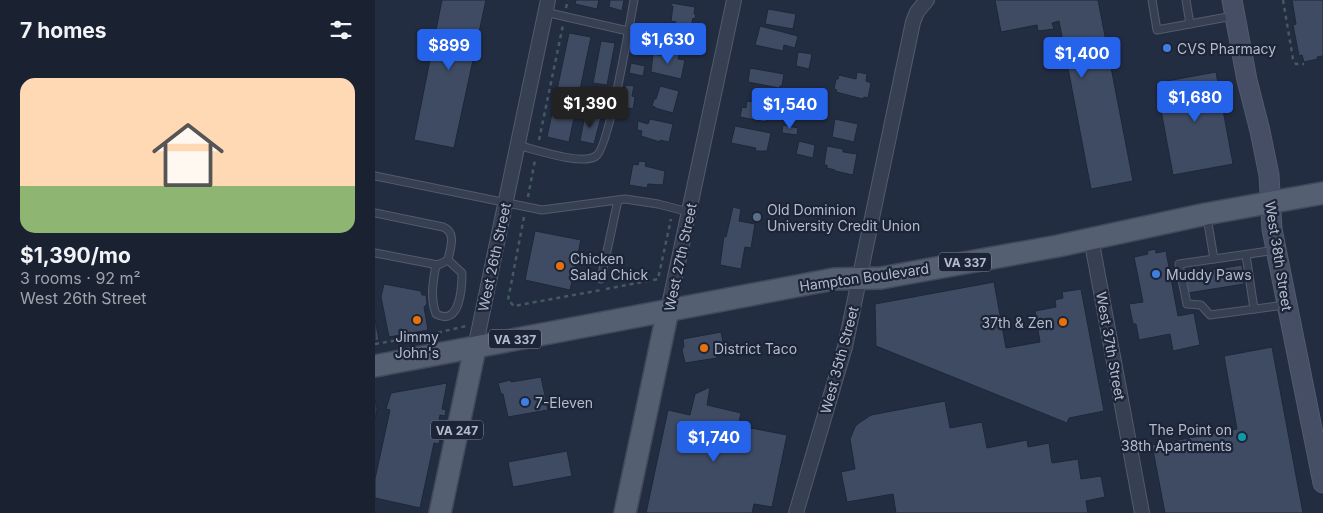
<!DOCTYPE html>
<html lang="en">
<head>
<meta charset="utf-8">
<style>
  body { margin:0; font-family:Inter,sans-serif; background:#272f3e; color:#f1f3f6; height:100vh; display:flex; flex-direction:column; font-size:19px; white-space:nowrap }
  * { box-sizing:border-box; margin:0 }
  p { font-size:16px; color:#9fa4ac }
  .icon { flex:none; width:28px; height:28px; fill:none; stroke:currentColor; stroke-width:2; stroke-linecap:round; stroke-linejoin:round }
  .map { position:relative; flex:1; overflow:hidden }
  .details { display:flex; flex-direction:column; background:#1a2232; width:375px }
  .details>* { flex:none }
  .price { position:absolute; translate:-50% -42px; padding:0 11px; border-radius:5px; background:#2563eb; color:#fff; font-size:16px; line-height:32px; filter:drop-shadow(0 1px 2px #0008) }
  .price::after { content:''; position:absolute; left:50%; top:30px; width:15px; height:11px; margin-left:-8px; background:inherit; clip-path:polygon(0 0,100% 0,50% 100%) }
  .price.current { background:#222; color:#fff }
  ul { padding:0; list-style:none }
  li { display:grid; align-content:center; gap:10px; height:265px; padding:0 20px }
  li span { display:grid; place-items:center; height:155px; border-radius:15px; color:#555 }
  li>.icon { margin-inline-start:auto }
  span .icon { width:90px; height:90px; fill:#fffc; stroke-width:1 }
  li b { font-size:21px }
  h2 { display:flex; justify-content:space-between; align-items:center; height:60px; padding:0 20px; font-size:21px }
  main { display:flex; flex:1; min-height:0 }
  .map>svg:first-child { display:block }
</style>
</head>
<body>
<main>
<section class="details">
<h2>7 homes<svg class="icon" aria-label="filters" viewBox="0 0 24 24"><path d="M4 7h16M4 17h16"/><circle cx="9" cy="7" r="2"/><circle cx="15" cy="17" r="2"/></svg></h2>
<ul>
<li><span style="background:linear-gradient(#ffd9b3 70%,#8fb573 0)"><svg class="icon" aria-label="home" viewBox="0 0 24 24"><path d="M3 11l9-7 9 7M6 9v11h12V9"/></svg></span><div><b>$1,390/mo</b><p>3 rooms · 92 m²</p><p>West 26th Street</p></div></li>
</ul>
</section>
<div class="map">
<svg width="948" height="513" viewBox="0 0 948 513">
  <rect width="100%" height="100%" fill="#232d42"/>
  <g fill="#3e4b62" stroke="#1e2739">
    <path d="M67,0H111L79,148L39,140Z"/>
    <path d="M201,0H224L222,9L200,4Z"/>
    <path d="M235,0H249L247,11L234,7Z"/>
    <path d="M620,0H723L758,181L716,189L684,21L677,23L679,29L663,31L662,25L626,32Z"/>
    <path d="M917,0H948V56L942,57L943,59L929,62L927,55L924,56L918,25L921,24Z"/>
    <path d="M296,3L320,7L319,14H321L320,19L318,18L316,27L300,24L301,22L296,21L298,6H296Z"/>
    <path d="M393,9L421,14L418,29L390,24Z"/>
    <path d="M385,26L423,36L420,48L409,45L408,51L380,45Z"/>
    <path d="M294,31L298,32L297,34L317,39L316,44L313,43L311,52L281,46L284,32L293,34Z"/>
    <path d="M194,33L216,37L194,142L172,137Z"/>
    <path d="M226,41L240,43L232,85L218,83Z"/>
    <path d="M295,52L304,54L303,59L310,60L306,79L276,72L278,54L294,57Z"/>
    <path d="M423,52L437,54L434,69L421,66Z"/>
    <path d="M256,63L270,66L268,76L254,73Z"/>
    <path d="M375,68L409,74L407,86H405L404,88L373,82Z"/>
    <path d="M482,72L492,74L491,81L496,83L493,98L489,97L488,99L461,92L462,90L459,89L461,79H463L464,75L481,79Z"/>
    <path d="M841,72L858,164L798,175L781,83Z"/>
    <path d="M251,85L259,86L257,96L260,97L258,109L244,106Z"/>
    <path d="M217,86L231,89L226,114L211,110Z"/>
    <path d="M285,86L304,91L298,113L280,108V107L277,106L279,99H281Z"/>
    <path d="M415,90L428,92L425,104L413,101Z"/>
    <path d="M372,101L394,105L391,122L365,117L367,107L371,108Z"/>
    <path d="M210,115L226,117L219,144L205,141Z"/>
    <path d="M275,119L298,124L294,142L285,140V142L266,136L267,131L262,130L263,121L273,124Z"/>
    <path d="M460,119L483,124L479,142L457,137Z"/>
    <path d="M408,125L423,128L422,135L407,133Z"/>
    <path d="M360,126L396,133L392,151H380L381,148L356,143Z"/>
    <path d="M424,141L440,145L438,158L421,154Z"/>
    <path d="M452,146L468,149V152L482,154L478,175L460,171V170L452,168V165H449Z"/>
    <path d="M264,161L271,162L270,166L290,171L288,185L273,184L272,188L254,185L258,164L263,165Z"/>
    <path d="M358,207L366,209L364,221L380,224L376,248L370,247L366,269L345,265L349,236L351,237Z"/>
    <path d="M160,231L206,240L195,290L150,280Z"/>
    <path d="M780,249L781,253L791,251L803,316L819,313L825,345L798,351L795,334L764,340L761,324H758L754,304L768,302L759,257L773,254L772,251Z"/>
    <path d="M867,265L869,284L813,293L810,274Z"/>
    <path d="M619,282L631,348L665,342L660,311L681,307L680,300L688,298L687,292L706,289L729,411L694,418L692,423L501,346L500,304Z"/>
    <path d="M9,284L46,291L47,295H51L52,304L49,307L53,330L14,337L6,297Z"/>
    <path d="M0,319L4,340L0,341Z"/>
    <path d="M346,332L350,351L341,352L342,358L310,363L307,350L309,346L308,339Z"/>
    <path d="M897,347L928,513H790L777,445L862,429L849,356Z"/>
    <path d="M166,377L173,410L133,417L128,394H126L123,383L136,380V382Z"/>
    <path d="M72,383L67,409L71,410L70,416L65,415L62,434L66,435L64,444L59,443L45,508L0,498V479L15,410L11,409L16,393Z"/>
    <path d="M335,387L332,405L366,413L364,422L372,423L371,427L412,435L397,507L379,504L377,513H271L293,410L315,415L320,394Z"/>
    <path d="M0,400L2,409L0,420Z"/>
    <path d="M570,401L575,428L607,422L612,448L652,440L653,447L674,443L677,463L703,459L706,479L726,476L730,497L711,501L713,513H521L518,494L472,502L466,472L480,469L475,439L480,427L484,423L496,415Z"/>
    <path d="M192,451L197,476L138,487L133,462Z"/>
  </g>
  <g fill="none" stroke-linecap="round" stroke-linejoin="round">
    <g stroke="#525b6c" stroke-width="9">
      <g id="lane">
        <path d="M777,0L782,30L858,16"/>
        <path d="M811,0L815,24"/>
        <path d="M170,12L253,31"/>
        <path d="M142,145C159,149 207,166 221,156C234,148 255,22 259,0"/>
        <path d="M0,176L167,210L250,199L283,204L314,212"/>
        <path d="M0,213L68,227C82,232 75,249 73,260L63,265L0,253"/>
        <path d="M832,217L839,259L804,264L812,304L826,305L835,315L910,305"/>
        <path d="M871,255L879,309"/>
        <path d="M839,259L901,250"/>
        <path d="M61,265C58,281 55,298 61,314C85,327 87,288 87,273L73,260"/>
        <path d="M226,279L243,200"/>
      </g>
    </g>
    <g stroke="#525b6c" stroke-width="16">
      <g id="street">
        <path d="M716,238L767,513"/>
        <path d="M293,310L359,0"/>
        <path d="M100,348L173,0"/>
        <path d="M421,513L470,347L538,22L542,12L552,0"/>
      </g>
    </g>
    <g stroke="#525b6c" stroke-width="21">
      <path id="secondary" d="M857,0L872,80L885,131L894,175L897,229L948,483"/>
    </g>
    <g stroke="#41495b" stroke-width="24">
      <g id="primary">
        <path d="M0,366L459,279L506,278L683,246L831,214L948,193"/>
        <path d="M65,513L100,348"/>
        <path d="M250,513L293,310"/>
      </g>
    </g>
    <g stroke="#435a60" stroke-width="2.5" stroke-dasharray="4 4" stroke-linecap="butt">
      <path d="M908,0L918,59L921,64H929"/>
      <path d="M191,8L193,0"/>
      <path d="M164,140L188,25"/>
      <path d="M153,197L160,160"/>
      <path d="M149,217L133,300L139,306L226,290"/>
      <path d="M231,289L283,279L296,219"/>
      <path d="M0,344L57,334L91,326"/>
    </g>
    <use href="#lane" stroke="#374052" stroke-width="7"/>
    <use href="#street" stroke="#374052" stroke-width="14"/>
    <use href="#secondary" stroke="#454e65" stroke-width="19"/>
    <use href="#primary" stroke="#555f72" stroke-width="21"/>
  </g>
  <g fill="#3f7fe0" stroke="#1c2537" stroke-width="2">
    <circle cx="792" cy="48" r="5"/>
    <circle cx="781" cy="274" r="5"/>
    <circle cx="150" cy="402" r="5"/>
  </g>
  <circle fill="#5c6f8a" stroke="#1c2537" stroke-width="2" cx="382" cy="217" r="5"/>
  <g fill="#e8710a" stroke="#1c2537" stroke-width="2">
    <circle cx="185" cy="266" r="5"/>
    <circle cx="42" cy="320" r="5"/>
    <circle cx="688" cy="322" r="5"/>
    <circle cx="329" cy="348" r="5"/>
  </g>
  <circle fill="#0f9aa8" stroke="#1c2537" stroke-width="2" cx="867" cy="437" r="5"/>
  <g text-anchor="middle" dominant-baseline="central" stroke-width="4.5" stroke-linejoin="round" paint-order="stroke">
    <g fill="#1c2537" stroke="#868e9f" stroke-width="1">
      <rect x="564" y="252.5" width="52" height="19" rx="4"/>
      <rect x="114" y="329.5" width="52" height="19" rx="4"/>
      <rect x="56" y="420.5" width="52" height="19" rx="4"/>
    </g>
    <g font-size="12" font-weight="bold" fill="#b4bbcc">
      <text x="590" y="262">VA 337</text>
      <text x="140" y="339">VA 337</text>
      <text x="82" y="430">VA 247</text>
    </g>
    <g font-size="14" fill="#b4bbcc" stroke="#1c2537" text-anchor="start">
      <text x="802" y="48">CVS Pharmacy</text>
      <text x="392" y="209">Old Dominion<tspan x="392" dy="16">University Credit Union</tspan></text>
      <text x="195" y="258">Chicken<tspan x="195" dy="16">Salad Chick</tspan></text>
      <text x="791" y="274">Muddy Paws</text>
      <text x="678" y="322" text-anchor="end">37th &amp; Zen</text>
      <text x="42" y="336" text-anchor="middle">Jimmy<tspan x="42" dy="16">John's</tspan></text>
      <text x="339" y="348">District Taco</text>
      <text x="160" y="402">7-Eleven</text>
      <text x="857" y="429" text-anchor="end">The Point on<tspan x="857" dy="16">38th Apartments</tspan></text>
    </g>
    <g font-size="14" fill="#b4bbcc" stroke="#1c2537">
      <text transform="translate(904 256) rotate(81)">West 38th Street</text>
      <text transform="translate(119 257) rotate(-78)">West 26th Street</text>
      <text transform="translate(305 257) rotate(-78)">West 27th Street</text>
      <text transform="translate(489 277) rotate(-8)">Hampton Boulevard</text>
      <text transform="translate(736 346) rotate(80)">West 37th Street</text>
      <text transform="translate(464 360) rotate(-75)">West 35th Street</text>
    </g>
  </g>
</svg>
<b class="price" style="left:293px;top:65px">$1,630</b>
<b class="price" style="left:74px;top:71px">$899</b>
<b class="price" style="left:707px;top:79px">$1,400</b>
<b class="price" style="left:820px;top:123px">$1,680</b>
<b class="price current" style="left:215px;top:129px">$1,390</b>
<b class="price" style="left:415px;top:130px">$1,540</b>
<b class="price" style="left:339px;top:463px">$1,740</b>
</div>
</main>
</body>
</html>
